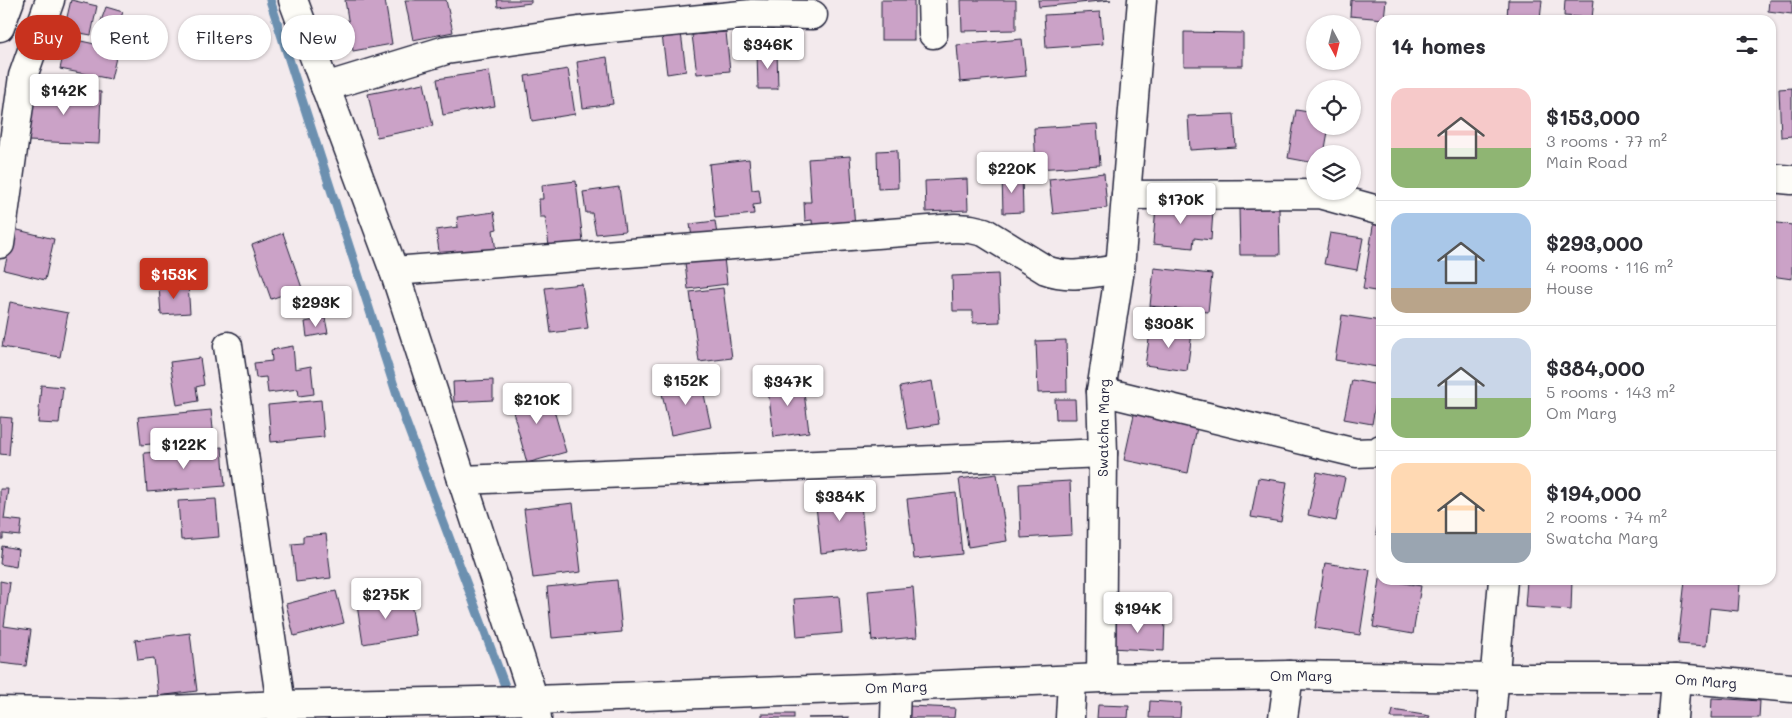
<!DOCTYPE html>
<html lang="en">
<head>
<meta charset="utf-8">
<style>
  body { margin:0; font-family:Mali,sans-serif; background:#f7f7f7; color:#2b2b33; height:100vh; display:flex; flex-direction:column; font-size:19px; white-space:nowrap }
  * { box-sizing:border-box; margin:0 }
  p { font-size:16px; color:#7c7c81 }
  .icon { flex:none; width:28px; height:28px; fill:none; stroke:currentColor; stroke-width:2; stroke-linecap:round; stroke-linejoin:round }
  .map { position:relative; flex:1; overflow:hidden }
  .drawer { position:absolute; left:1376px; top:15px; width:400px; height:570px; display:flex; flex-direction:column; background:#fff; border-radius:15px; box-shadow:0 1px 4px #0004 }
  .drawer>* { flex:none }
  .top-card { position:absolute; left:15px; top:15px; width:475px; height:45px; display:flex; gap:10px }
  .needle { width:32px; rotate:173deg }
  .buttons { position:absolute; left:1306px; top:15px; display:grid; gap:10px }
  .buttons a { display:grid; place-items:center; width:55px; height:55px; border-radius:50%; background:#fff; box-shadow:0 1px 4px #0004; font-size:25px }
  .price { position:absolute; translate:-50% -42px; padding:0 11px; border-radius:5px; background:#fff; color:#222; font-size:16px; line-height:32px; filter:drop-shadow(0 1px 2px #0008) }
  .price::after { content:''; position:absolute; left:50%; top:30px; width:15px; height:11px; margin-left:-8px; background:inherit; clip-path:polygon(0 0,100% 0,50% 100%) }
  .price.on { background:#c8321e; color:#fff }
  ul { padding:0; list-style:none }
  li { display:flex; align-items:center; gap:15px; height:125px; padding:0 15px }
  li+li { border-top:1px solid #e1e1e2 }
  li span { display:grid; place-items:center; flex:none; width:140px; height:100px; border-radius:15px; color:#555 }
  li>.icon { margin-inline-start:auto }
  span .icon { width:60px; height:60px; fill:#fffc; stroke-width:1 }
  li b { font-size:21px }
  h2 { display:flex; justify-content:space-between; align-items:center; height:60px; padding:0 15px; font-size:21px }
  .pill { padding:0 18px; border-radius:22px; background:#fff; box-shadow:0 1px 4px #0004; font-size:18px; line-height:45px }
  .pill.on { background:#c8321e; color:#fff }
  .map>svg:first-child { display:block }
</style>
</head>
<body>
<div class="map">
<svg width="1792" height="718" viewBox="0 0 1792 718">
  <rect width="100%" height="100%" fill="#f3eaed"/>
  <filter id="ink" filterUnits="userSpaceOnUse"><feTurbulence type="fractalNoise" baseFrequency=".02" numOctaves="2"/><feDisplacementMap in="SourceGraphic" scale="10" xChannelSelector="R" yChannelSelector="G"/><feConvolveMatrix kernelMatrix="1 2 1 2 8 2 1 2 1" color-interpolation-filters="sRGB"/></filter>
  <g filter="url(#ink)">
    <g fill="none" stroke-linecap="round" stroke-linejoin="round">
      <path stroke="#6c90b0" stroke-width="9" d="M270,0L405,420L505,686"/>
    </g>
    <g fill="#cba2c7" stroke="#22223b">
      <path d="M71,0L97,6L91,35L64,30Z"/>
      <path d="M345,0H385L392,44L353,51Z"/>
      <path d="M405,0H446L453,32L413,40Z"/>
      <path d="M497,0H531V3L498,7Z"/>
      <rect x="881" y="0" width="33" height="40"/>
      <path d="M961,0H1016V30L962,31Z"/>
      <path d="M1038,0H1111L1039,7Z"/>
      <path d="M1351,0H1386L1384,19L1350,16Z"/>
      <path d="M1508,0H1542L1540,20H1507Z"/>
      <path d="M1565,0H1594L1592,18L1564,16Z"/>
      <path d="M1769,0H1792V14L1768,11Z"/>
      <path d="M106,7L123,12L112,41L96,35Z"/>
      <path d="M1100,12L1103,44L1046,48L1044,15Z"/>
      <path d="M726,32L730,71L697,74L692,35Z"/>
      <path d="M1184,32L1243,33V66H1184Z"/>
      <path d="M681,33L686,71L667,74L662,35Z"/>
      <path d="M67,38L118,49L111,79L60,69Z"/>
      <path d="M1022,39L1026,76L960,82L957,45Z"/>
      <path d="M777,51L778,89H758L757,52Z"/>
      <path d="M607,57L613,104L583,108L577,62Z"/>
      <path d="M568,69L575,114L532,121L525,76Z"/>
      <path d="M489,71L495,106L443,115L437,79Z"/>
      <path d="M424,83L433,126L377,137L368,94Z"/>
      <path d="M30,88L101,92L99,144L28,141Z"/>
      <path d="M1792,88V136L1781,137L1779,89Z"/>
      <path d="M1296,110L1315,113V126H1329L1324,154H1315V163L1288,158Z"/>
      <path d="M1234,114L1236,147L1190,150L1188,116Z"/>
      <path d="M1097,124L1100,165L1036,169L1034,128Z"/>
      <path d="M897,150L898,188L878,189L877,151Z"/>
      <path d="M850,156L855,229L813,232L812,220L805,221L804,202H811L808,159Z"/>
      <path d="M749,159L752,190L759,189L761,204L753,205L754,214L715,218L709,164Z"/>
      <path d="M1104,173L1107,208L1053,214L1049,179Z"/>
      <path d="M1002,175H1022L1023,212L1003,213Z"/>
      <path d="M967,179L968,210L926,212L925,181Z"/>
      <path d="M576,181L583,242L549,246L545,217H540L539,199H543L542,185Z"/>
      <path d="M619,187L625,231L596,234L592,213H586L583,192Z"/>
      <path d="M1193,201V210L1213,211L1211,240L1194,238L1193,248L1153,244L1156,206Z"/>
      <path d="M1279,208L1280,255H1240L1239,209Z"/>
      <path d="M494,212L497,229L493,230L496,251L440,258L436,230L458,227L457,217Z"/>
      <path d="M1374,220L1381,221V292L1363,289Z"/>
      <path d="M715,221L717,235L692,237L690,224Z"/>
      <path d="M1771,222L1792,225V279L1771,276Z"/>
      <path d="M14,229L54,239L45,280L4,270Z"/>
      <path d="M283,233L302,288L271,299L252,245Z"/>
      <path d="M1330,233L1363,238L1357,270L1324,264Z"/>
      <path d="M724,258L727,284L688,289L685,263Z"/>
      <path d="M1154,268L1212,274L1208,312L1150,306Z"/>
      <path d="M998,274L1000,322L973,323V311H953L952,276Z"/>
      <path d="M188,284L190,313L161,315L159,286Z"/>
      <path d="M582,284L588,328L551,333L545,288Z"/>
      <path d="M723,288L732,358L699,362L690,292Z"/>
      <path d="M10,302L68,313L60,357L2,347Z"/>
      <path d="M1342,315L1381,321V341L1377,367L1335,360Z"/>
      <path d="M325,318L328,333L307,337L305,322Z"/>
      <path d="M1151,327L1192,333L1187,371L1145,365Z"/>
      <path d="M1066,340L1067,392L1038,393L1036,341Z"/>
      <path d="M293,346L295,369L311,366L314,394L299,396L298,389L268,393L266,377L256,378L254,363L272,361L271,350Z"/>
      <path d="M200,358L204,385L196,387L198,401L177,405L170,362Z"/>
      <path d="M700,376L711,427L671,435L660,384Z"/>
      <path d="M802,377L809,432L774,437L767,382Z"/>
      <path d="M493,380V400L454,402L453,382Z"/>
      <path d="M1352,380L1379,385L1372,424L1344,419Z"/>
      <path d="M932,381L939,424L907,429L900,387Z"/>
      <path d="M41,385L63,387L59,424L38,423Z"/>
      <path d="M547,386L566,452L527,463L509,397Z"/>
      <path d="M1055,399H1075L1076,419H1056Z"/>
      <path d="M321,400L324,437L271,442L268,405Z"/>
      <path d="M211,410L214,438L141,445L138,417Z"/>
      <path d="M1135,410L1198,422L1188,473L1124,460Z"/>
      <path d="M0,417L12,418L9,455L0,454Z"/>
      <path d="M222,447L225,486L147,492L144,453Z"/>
      <path d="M1317,472L1345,478L1336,521L1308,515Z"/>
      <path d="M997,474L1007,541L968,547L959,479Z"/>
      <path d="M1258,478L1287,482L1281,522L1251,517Z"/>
      <path d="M1070,481L1072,535L1021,538L1019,484Z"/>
      <path d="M0,489H8L4,519L22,521L20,536L3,534V539H0Z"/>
      <path d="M860,492L865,548L821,553L815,496Z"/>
      <path d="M956,493L962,554L914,559L907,499Z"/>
      <path d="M216,499L219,537L181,540L178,501Z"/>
      <path d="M573,503L581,572L533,578L524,509Z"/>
      <path d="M1381,505V535L1376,534Z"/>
      <path d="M326,534L331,578L296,582L292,544L303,543V536Z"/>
      <path d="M2,546L18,549L16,567L0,564Z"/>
      <path d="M1325,563L1370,570L1360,635L1315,628Z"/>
      <path d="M1380,579L1421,586L1413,634L1373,627Z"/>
      <path d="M617,580L622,632L552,638L547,587Z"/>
      <path d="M1527,580H1572L1571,610L1525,607Z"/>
      <path d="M1685,580L1740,584L1738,611L1710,608L1706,646L1678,644Z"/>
      <path d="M0,581L10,583L4,626L31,630L26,666L0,663Z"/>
      <path d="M913,587L917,637L872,641L868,591Z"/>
      <path d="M336,591L344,623L294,636L286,604Z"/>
      <path d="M410,596L416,635L363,644L357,605Z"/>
      <path d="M839,596L842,633L797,637L794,599Z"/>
      <path d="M1113,616L1165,619L1164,651L1111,648Z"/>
      <path d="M190,633L197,691L158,696L154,658L138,660L135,640Z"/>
      <path d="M1712,698L1760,701L1759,718H1711Z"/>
      <path d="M1150,701L1181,703L1180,718H1149Z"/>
      <path d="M1098,705L1129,706L1128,718H1097Z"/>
      <path d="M909,706L955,708L954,718H909Z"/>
      <path d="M1393,710L1430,716L1429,718H1391Z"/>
      <rect x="762" y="714" width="32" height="4"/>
      <path d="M849,717V718H808Z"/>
    </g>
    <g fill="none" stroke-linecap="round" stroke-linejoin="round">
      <g stroke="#22223b" stroke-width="31">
        <g id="minor">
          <path d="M293,0L394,271L534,700L537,718"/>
          <path d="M932,0L933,34"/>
          <path d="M325,87L446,50L579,31L752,14L813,15"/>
          <path d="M1771,178L1792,180"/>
          <path d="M1126,195L1319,194L1381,211"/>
          <path d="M394,271L955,228L971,229L984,232L1046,270C1070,279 1095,272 1120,269"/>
          <path d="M228,346L283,718"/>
          <path d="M1101,391L1356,453L1379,452L1381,449"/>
          <path d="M462,480L1103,453"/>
          <path d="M1101,678L1103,453L1101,391L1120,269L1142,0"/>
          <path d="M0,711L106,713L281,705L534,700L896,687L1101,678L1289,675L1493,678H1676L1792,688"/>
          <path d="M895,718L896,687"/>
          <path d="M1070,718L1072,681"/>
          <path d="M1283,718L1289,675"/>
          <path d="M1491,718L1503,580"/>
          <path d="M1673,718L1676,678"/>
        </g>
      </g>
      <g stroke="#22223b" stroke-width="31">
        <g id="major">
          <path d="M0,27L10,0"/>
          <path d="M0,244L23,76L50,0"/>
        </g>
      </g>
      <use href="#minor" stroke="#fdfcf7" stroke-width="28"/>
      <use href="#major" stroke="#fdfcf7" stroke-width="28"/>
    </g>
  </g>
  <g text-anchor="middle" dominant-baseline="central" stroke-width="4.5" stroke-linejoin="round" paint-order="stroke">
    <g font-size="14" fill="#22223b" stroke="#fdfcf7">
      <text transform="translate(1103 428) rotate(-89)">Swatcha Marg</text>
      <text x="1301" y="675">Om Marg</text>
      <text transform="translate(1706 681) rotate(4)">Om Marg</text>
      <text transform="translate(896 687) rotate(-2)">Om Marg</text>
    </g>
  </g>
</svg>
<div class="buttons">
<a><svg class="needle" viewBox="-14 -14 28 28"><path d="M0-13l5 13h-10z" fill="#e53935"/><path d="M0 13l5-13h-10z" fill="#7c7c81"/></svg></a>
<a><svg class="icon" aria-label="locate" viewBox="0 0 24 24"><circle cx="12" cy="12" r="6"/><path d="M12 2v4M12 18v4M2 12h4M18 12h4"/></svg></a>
<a><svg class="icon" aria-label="layers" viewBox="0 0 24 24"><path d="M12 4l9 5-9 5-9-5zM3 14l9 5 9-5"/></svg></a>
</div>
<b class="price" style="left:768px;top:70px">$346K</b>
<b class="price" style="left:64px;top:116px">$142K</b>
<b class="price" style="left:1012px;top:194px">$220K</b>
<b class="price" style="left:1181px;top:225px">$170K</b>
<b class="price on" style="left:174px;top:300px">$153K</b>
<b class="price" style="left:316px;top:328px">$293K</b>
<b class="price" style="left:1169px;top:349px">$308K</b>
<b class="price" style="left:686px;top:406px">$152K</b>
<b class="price" style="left:788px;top:407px">$347K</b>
<b class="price" style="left:537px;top:425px">$210K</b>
<b class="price" style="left:184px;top:470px">$122K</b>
<b class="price" style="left:840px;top:522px">$384K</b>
<b class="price" style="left:386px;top:620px">$275K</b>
<b class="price" style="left:1138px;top:634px">$194K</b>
<div class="top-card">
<a class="pill on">Buy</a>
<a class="pill">Rent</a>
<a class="pill">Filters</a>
<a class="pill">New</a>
</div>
<section class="drawer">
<h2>14 homes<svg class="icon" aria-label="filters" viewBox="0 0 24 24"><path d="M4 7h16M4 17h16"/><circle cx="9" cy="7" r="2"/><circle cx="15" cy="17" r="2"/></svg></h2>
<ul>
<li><span style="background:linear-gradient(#f6c9c9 60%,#8fb573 0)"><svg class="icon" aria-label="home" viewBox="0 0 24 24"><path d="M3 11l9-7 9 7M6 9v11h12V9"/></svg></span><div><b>$153,000</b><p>3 rooms · 77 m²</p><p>Main Road</p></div></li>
<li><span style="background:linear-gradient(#a9c7e8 75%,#b9a48a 0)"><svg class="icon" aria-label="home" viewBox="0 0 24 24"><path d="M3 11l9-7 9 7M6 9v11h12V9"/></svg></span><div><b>$293,000</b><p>4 rooms · 116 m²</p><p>House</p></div></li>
<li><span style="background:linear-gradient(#c9d6e8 60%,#8fb573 0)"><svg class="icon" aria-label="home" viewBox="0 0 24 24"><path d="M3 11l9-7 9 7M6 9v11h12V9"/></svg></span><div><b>$384,000</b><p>5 rooms · 143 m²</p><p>Om Marg</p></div></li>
<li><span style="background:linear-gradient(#ffd9b3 70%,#9aa5b1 0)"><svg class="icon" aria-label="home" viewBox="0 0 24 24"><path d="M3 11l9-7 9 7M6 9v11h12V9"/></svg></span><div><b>$194,000</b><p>2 rooms · 74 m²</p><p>Swatcha Marg</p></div></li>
</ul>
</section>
</div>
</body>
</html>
